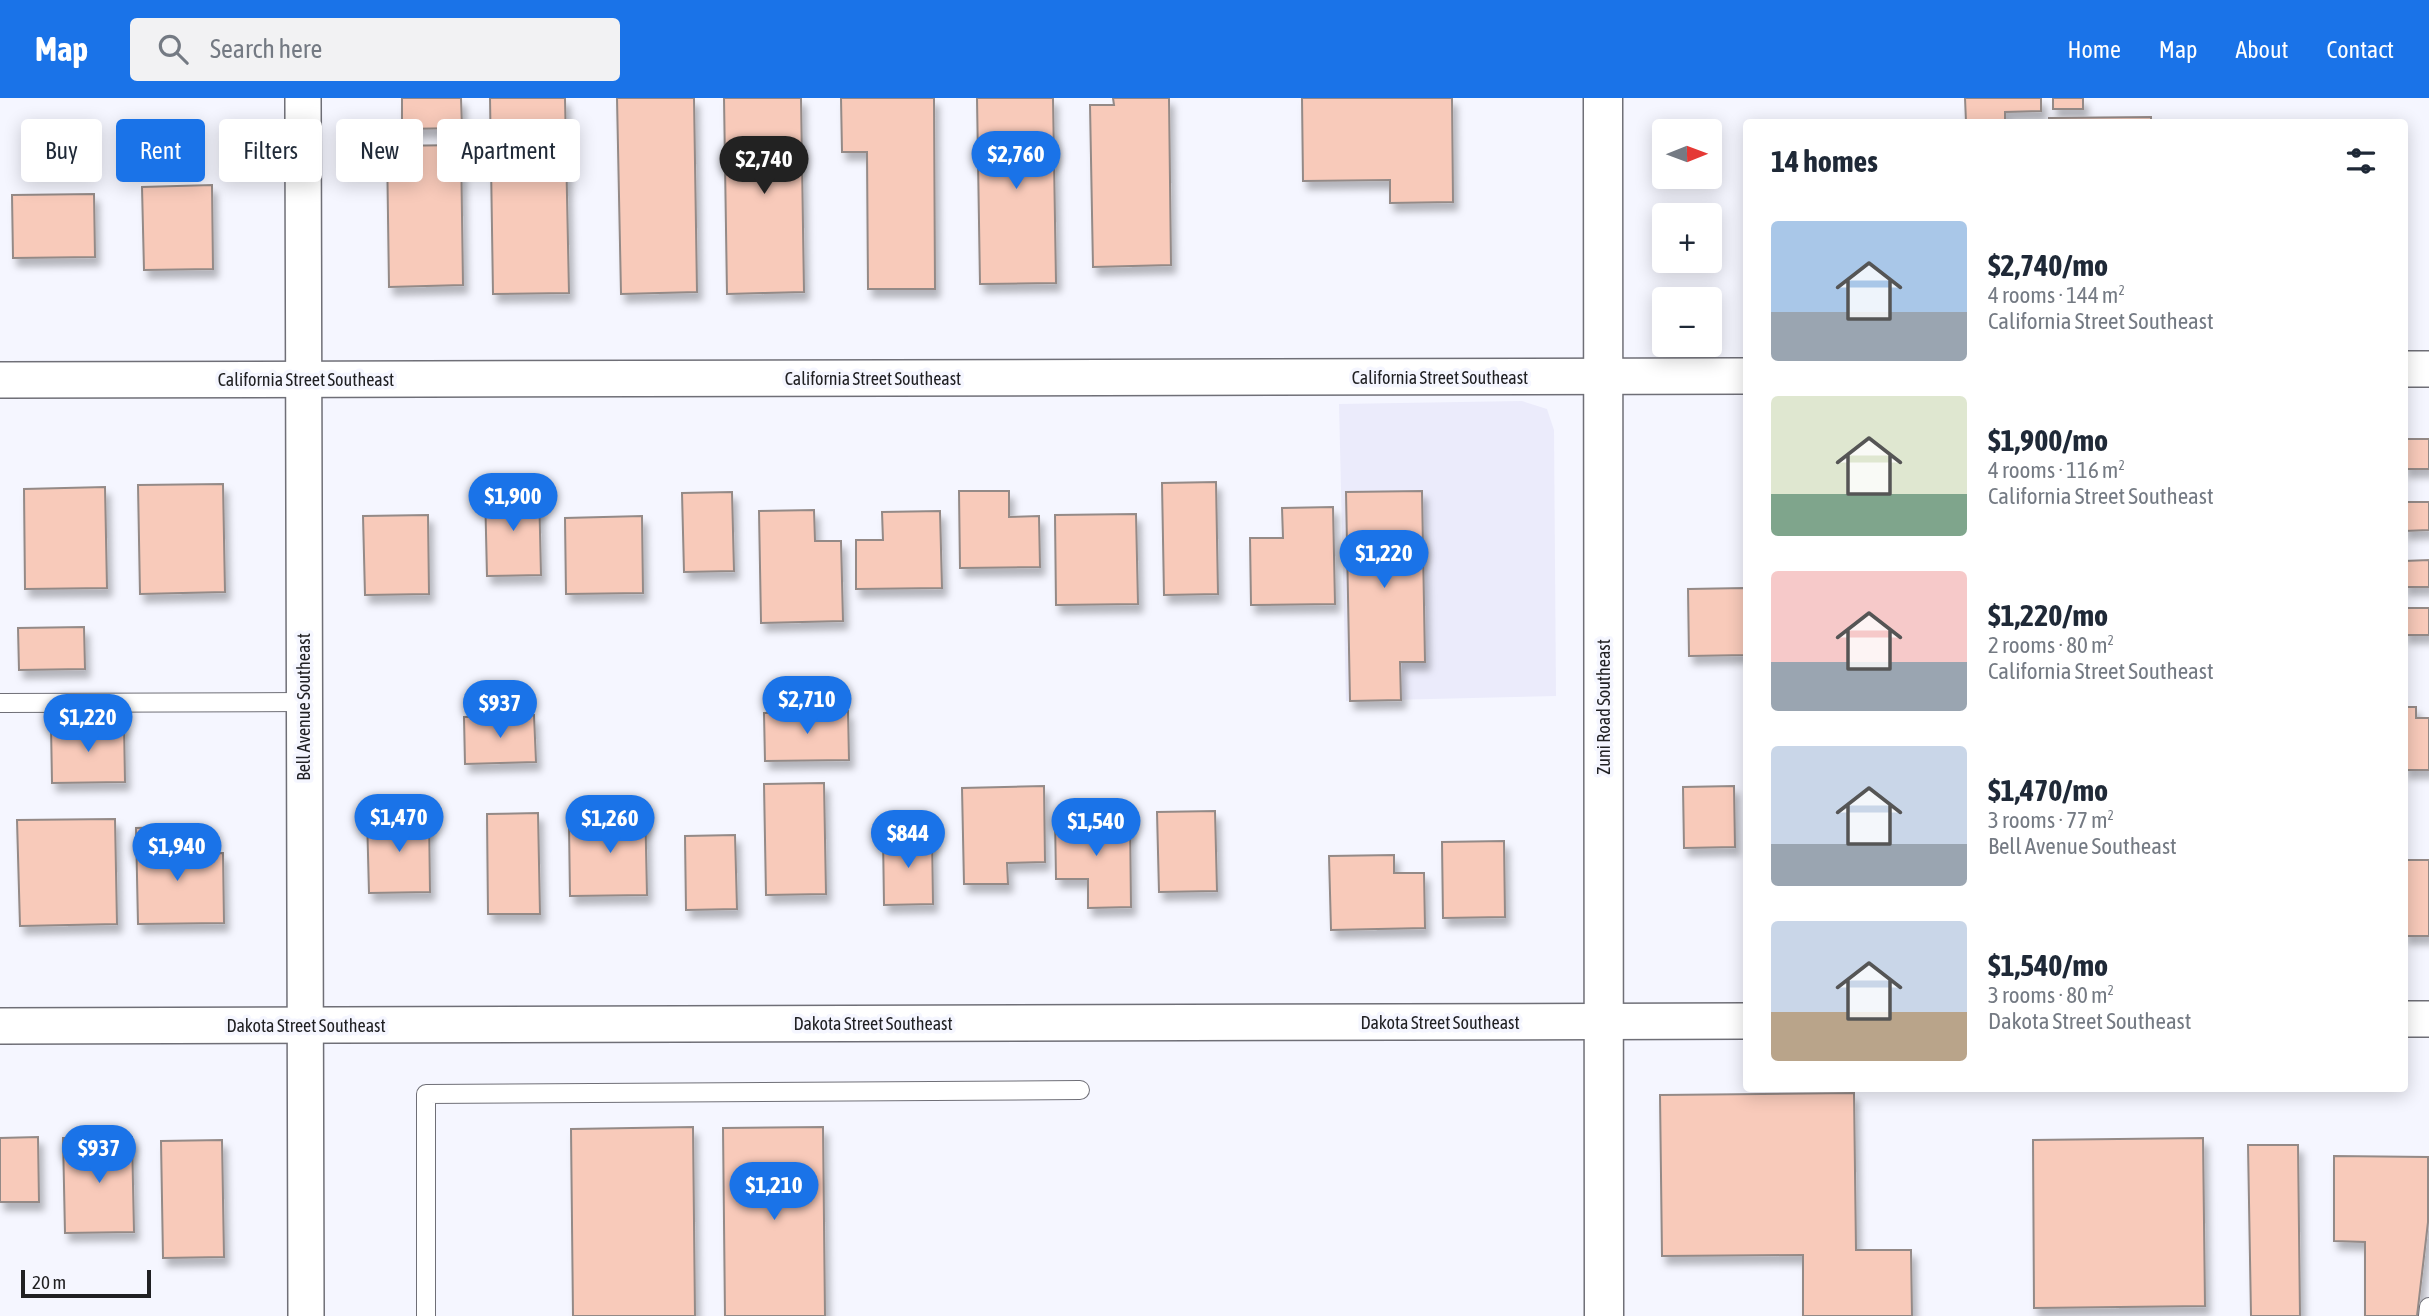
<!DOCTYPE html>
<html lang="en">
<head>
<meta charset="utf-8">
<style>
  body { margin:0; font-family:"Asap Condensed",sans-serif; background:#f2f2f3; color:#1f2937; height:100vh; display:flex; flex-direction:column; font-size:26px; white-space:nowrap }
  * { box-sizing:border-box; margin:0 }
  p { font-size:23px; color:#747a83 }
  .icon { flex:none; width:38px; height:38px; fill:none; stroke:currentColor; stroke-width:2; stroke-linecap:round; stroke-linejoin:round }
  .map { position:relative; flex:1; overflow:hidden }
  .panel { position:absolute; left:1743px; top:21px; width:665px; height:973px; display:flex; flex-direction:column; background:#fff; border-radius:7px; box-shadow:0 4px 18px #0003 }
  .panel>* { flex:none }
  .guide { position:absolute; left:21px; top:21px; width:665px; height:63px; display:flex; gap:14px }
  .needle { width:46px; rotate:89deg }
  .controls { position:absolute; left:1652px; top:21px; display:grid; gap:14px }
  .controls a { display:grid; place-items:center; width:70px; height:70px; border-radius:7px; background:#fff; box-shadow:0 4px 18px #0003; font-size:35px }
  .scale { position:absolute; left:21px; bottom:18px; width:130px; box-sizing:border-box; padding-left:7px; border:4px solid #202023; border-top:0; font-size:19px; line-height:24px; white-space:nowrap; color:#202023; -webkit-text-stroke:5px #f5f6ff; paint-order:stroke }
  .price { position:absolute; translate:-50% -60px; padding:0 16px; border-radius:24px; background:#1a73e8; color:#fff; font-size:23px; line-height:46px; filter:drop-shadow(0 2px 4px #0008) }
  .price::after { content:''; position:absolute; left:50%; top:42px; width:21px; height:16px; margin-left:-10px; background:inherit; clip-path:polygon(0 0,100% 0,50% 100%) }
  .price.active { background:#222; color:#fff }
  ul { padding:0; list-style:none }
  li { display:flex; align-items:center; gap:21px; height:175px; padding:0 28px }
  li span { display:grid; place-items:center; flex:none; width:196px; height:140px; border-radius:7px; color:#555 }
  li>.icon { margin-inline-start:auto }
  span .icon { width:84px; height:84px; fill:#fffc; stroke-width:1 }
  li b { font-size:30px }
  h2 { display:flex; justify-content:space-between; align-items:center; height:84px; padding:0 28px; font-size:30px }
  .chip { padding:0 24px; border-radius:7px; background:#fff; box-shadow:0 4px 18px #0003; font-size:24px; line-height:63px }
  .chip.active { background:#1a73e8; color:#fff }
  header { display:flex; align-items:center; gap:42px; box-sizing:border-box; height:98px; padding:0 35px; background:#1a73e8; color:#fff }
  header strong { font-size:33px }
  nav { display:flex; gap:38px; margin-inline-start:auto; font-size:24px }
  .search { width:490px; height:63px; background:#f2f2f3; display:flex; align-items:center; gap:18px; box-sizing:border-box; padding:0 24px; border-radius:7px; color:#747a83; font-size:26px }
  .map>svg:first-child { display:block }
</style>
</head>
<body>
<header>
<strong>Map</strong>
<div class="search"><svg class="icon" aria-label="search" viewBox="0 0 24 24"><circle cx="10" cy="10" r="6"/><path d="M15 15l6 6"/></svg>Search here</div>
<nav><a>Home</a><a>Map</a><a>About</a><a>Contact</a></nav>
</header>
<div class="map">
<svg width="2429" height="1218" viewBox="0 0 2429 1218">
  <defs>
    <filter id="shadow"><feDropShadow dx="4.5" dy="8" stdDeviation="3.5" flood-color="#0004"/></filter>
  </defs>
  <rect width="100%" height="100%" fill="#f5f6ff"/>
  <path fill="#ebebfb" d="M1522,303L1547,311L1554,332L1556,598L1346,603L1339,306Z"/>
  <g fill="#f8caba" stroke="#948a87" stroke-width="2" filter="url(#shadow)">
    <path d="M402,0H461L462,30L402,31Z"/>
    <path d="M490,0H565L569,195L493,196Z"/>
    <path d="M617,0H694L697,194L621,196Z"/>
    <path d="M724,0H801L804,194L727,196Z"/>
    <path d="M841,0H934L935,191H868L867,54H842Z"/>
    <path d="M977,0H1053L1056,185L980,186Z"/>
    <path d="M1113,0H1169L1171,167L1093,169L1090,7H1114Z"/>
    <path d="M1302,0H1452L1453,104L1390,105V82L1303,83Z"/>
    <path d="M1965,0H2041V13L2005,14V24H1966Z"/>
    <rect x="2053" y="0" width="30" height="11"/>
    <path d="M2151,19V24H2049V20Z"/>
    <path d="M461,47L463,187L389,189L387,48Z"/>
    <path d="M212,87L213,171L144,172L142,89Z"/>
    <path d="M94,96L95,159L13,160L12,97Z"/>
    <rect x="2404" y="341" width="25" height="30"/>
    <path d="M1216,384L1218,496L1164,497L1162,385Z"/>
    <path d="M223,386L225,494L140,496L138,387Z"/>
    <path d="M105,389L107,490L25,491L24,391Z"/>
    <path d="M539,391L541,477L487,478L485,392Z"/>
    <path d="M959,393H1009V419L1039,418L1040,469L960,470Z"/>
    <path d="M1422,393L1425,564H1400L1401,602L1350,603L1346,394Z"/>
    <path d="M732,394L734,473L684,474L682,395Z"/>
    <path d="M2404,404H2429V432L2404,433Z"/>
    <path d="M1333,409L1335,506L1251,507L1250,440H1283L1282,410Z"/>
    <path d="M814,412L815,443H841L843,523L761,525L759,413Z"/>
    <path d="M940,413L942,490L856,491V442H883L882,414Z"/>
    <path d="M1136,416L1138,506L1056,507L1055,417Z"/>
    <path d="M428,417L429,496L365,497L363,418Z"/>
    <path d="M642,418L643,495L566,496L565,420Z"/>
    <path d="M2429,462V489H2404V463Z"/>
    <path d="M1745,490L1746,557L1689,558L1688,491Z"/>
    <rect x="2404" y="510" width="25" height="27"/>
    <path d="M84,529L85,571L19,572L18,530Z"/>
    <path d="M2404,609H2416V620H2429V672H2404Z"/>
    <path d="M848,613L849,662L765,663L764,615Z"/>
    <path d="M534,617L536,664L465,666L464,619Z"/>
    <path d="M124,626L125,684L52,685L51,627Z"/>
    <path d="M824,685L826,796L766,797L764,686Z"/>
    <path d="M1044,688L1045,764L1007,765L1008,786H964L962,690Z"/>
    <path d="M1734,688L1735,749L1684,750L1683,689Z"/>
    <path d="M645,703L647,797L570,798L569,727L617,726V704Z"/>
    <path d="M1215,713L1217,793L1159,794L1157,714Z"/>
    <path d="M538,715L540,816H488L487,716Z"/>
    <path d="M429,717L430,794L369,795L367,718Z"/>
    <path d="M1130,719L1131,809L1088,810V781H1056L1055,720Z"/>
    <path d="M115,721L117,826L20,828L17,722Z"/>
    <path d="M168,729V756L223,755L224,825L138,826L136,730Z"/>
    <path d="M932,736L933,806L884,807L883,737Z"/>
    <path d="M735,737L737,811L686,812L685,738Z"/>
    <path d="M1504,743L1505,819L1443,820L1442,744Z"/>
    <path d="M1394,757V775H1424L1425,830L1331,832L1329,758Z"/>
    <rect x="2404" y="762" width="25" height="76"/>
    <path d="M1854,995L1856,1152H1911L1912,1218H1803V1157L1662,1158L1660,997Z"/>
    <path d="M693,1029L695,1218H573L571,1031Z"/>
    <path d="M823,1029L825,1218H725L723,1030Z"/>
    <path d="M38,1039L39,1104H0V1040Z"/>
    <path d="M132,1039L134,1134L65,1135L63,1040Z"/>
    <path d="M2203,1040L2205,1208L2034,1210L2033,1042Z"/>
    <path d="M222,1042L224,1159L163,1160L161,1043Z"/>
    <path d="M2248,1047H2298L2300,1218H2251Z"/>
    <path d="M2334,1058L2428,1059V1124L2417,1218H2365V1144L2334,1143Z"/>
  </g>
  <g fill="none" stroke-linecap="round" stroke-linejoin="round">
    <g stroke="#6f6f77" stroke-width="20">
      <g id="lane">
        <path d="M0,605L303,604"/>
        <path d="M426,1218V996L1080,992"/>
        <path d="M2428,1218L2429,1209"/>
      </g>
    </g>
    <g stroke="#6f6f77" stroke-width="38">
      <g id="street">
        <path d="M303,0L306,1218"/>
        <path d="M2404,271H2429"/>
        <path d="M0,282L1746,278"/>
        <path d="M2404,921H2429"/>
        <path d="M0,928L1746,923"/>
      </g>
    </g>
    <g stroke="#6f6f77" stroke-width="41">
      <path id="secondary" d="M1603,0L1604,1218"/>
    </g>
    <use href="#lane" stroke="#fff" stroke-width="18"/>
    <use href="#street" stroke="#fff" stroke-width="35"/>
    <use href="#secondary" stroke="#fff" stroke-width="38"/>
  </g>
  <g text-anchor="middle" dominant-baseline="central" stroke-width="7" stroke-linejoin="round" paint-order="stroke">
    <g font-size="18" fill="#202023" stroke="#f5f6ff">
      <text x="1440" y="279">California Street Southeast</text>
      <text x="873" y="280">California Street Southeast</text>
      <text x="306" y="281">California Street Southeast</text>
      <text transform="translate(303 609) rotate(-90)">Bell Avenue Southeast</text>
      <text transform="translate(1603 609) rotate(-90)">Zuni Road Southeast</text>
      <text x="1440" y="924">Dakota Street Southeast</text>
      <text x="873" y="925">Dakota Street Southeast</text>
      <text x="306" y="927">Dakota Street Southeast</text>
    </g>
  </g>
</svg>
<div class="controls">
<a><svg class="needle" viewBox="-14 -14 28 28"><path d="M0-13l5 13h-10z" fill="#e53935"/><path d="M0 13l5-13h-10z" fill="#747a83"/></svg></a>
<a>+</a>
<a>−</a>
</div>
<div class="scale">20 m</div>
<b class="price" style="left:1016px;top:93px">$2,760</b>
<b class="price active" style="left:764px;top:98px">$2,740</b>
<b class="price" style="left:513px;top:435px">$1,900</b>
<b class="price" style="left:1384px;top:492px">$1,220</b>
<b class="price" style="left:807px;top:638px">$2,710</b>
<b class="price" style="left:500px;top:642px">$937</b>
<b class="price" style="left:88px;top:656px">$1,220</b>
<b class="price" style="left:399px;top:756px">$1,470</b>
<b class="price" style="left:610px;top:757px">$1,260</b>
<b class="price" style="left:1096px;top:760px">$1,540</b>
<b class="price" style="left:908px;top:772px">$844</b>
<b class="price" style="left:177px;top:785px">$1,940</b>
<b class="price" style="left:99px;top:1087px">$937</b>
<b class="price" style="left:774px;top:1124px">$1,210</b>
<div class="guide">
<a class="chip">Buy</a>
<a class="chip active">Rent</a>
<a class="chip">Filters</a>
<a class="chip">New</a>
<a class="chip">Apartment</a>
</div>
<section class="panel">
<h2>14 homes<svg class="icon" aria-label="filters" viewBox="0 0 24 24"><path d="M4 7h16M4 17h16"/><circle cx="9" cy="7" r="2"/><circle cx="15" cy="17" r="2"/></svg></h2>
<ul>
<li><span style="background:linear-gradient(#a9c7e8 65%,#9aa5b1 0)"><svg class="icon" aria-label="home" viewBox="0 0 24 24"><path d="M3 11l9-7 9 7M6 9v11h12V9"/></svg></span><div><b>$2,740/mo</b><p>4 rooms · 144 m²</p><p>California Street Southeast</p></div></li>
<li><span style="background:linear-gradient(#dfe7d0 70%,#7fa58c 0)"><svg class="icon" aria-label="home" viewBox="0 0 24 24"><path d="M3 11l9-7 9 7M6 9v11h12V9"/></svg></span><div><b>$1,900/mo</b><p>4 rooms · 116 m²</p><p>California Street Southeast</p></div></li>
<li><span style="background:linear-gradient(#f6c9c9 65%,#9aa5b1 0)"><svg class="icon" aria-label="home" viewBox="0 0 24 24"><path d="M3 11l9-7 9 7M6 9v11h12V9"/></svg></span><div><b>$1,220/mo</b><p>2 rooms · 80 m²</p><p>California Street Southeast</p></div></li>
<li><span style="background:linear-gradient(#c9d6e8 70%,#9aa5b1 0)"><svg class="icon" aria-label="home" viewBox="0 0 24 24"><path d="M3 11l9-7 9 7M6 9v11h12V9"/></svg></span><div><b>$1,470/mo</b><p>3 rooms · 77 m²</p><p>Bell Avenue Southeast</p></div></li>
<li><span style="background:linear-gradient(#c9d6e8 65%,#b9a48a 0)"><svg class="icon" aria-label="home" viewBox="0 0 24 24"><path d="M3 11l9-7 9 7M6 9v11h12V9"/></svg></span><div><b>$1,540/mo</b><p>3 rooms · 80 m²</p><p>Dakota Street Southeast</p></div></li>
</ul>
</section>
</div>
</body>
</html>
